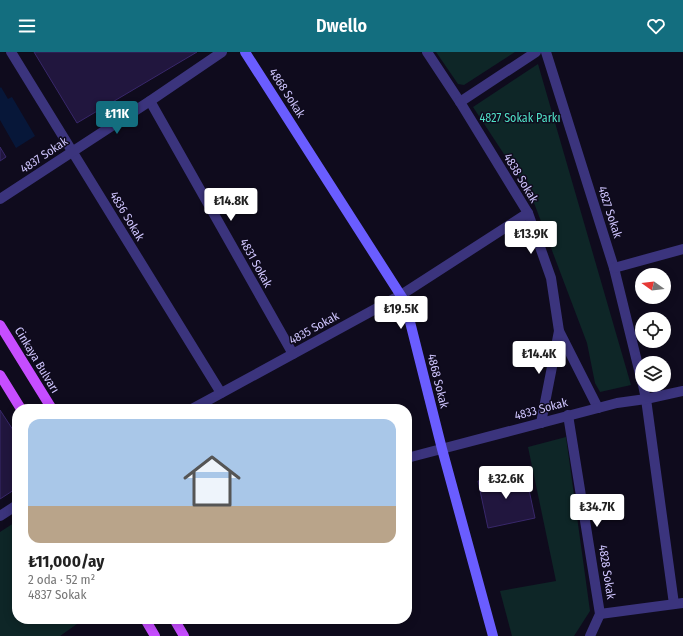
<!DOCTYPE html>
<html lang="tr">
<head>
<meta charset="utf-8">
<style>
  body { margin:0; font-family:"Fira Sans Condensed",sans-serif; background:#f6f6f6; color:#222; height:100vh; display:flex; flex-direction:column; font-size:15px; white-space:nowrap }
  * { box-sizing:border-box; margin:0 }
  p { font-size:13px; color:#767676 }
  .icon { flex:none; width:22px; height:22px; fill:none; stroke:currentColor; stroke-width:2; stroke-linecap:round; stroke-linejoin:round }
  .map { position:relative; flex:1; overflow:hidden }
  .details { position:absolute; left:12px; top:352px; width:400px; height:220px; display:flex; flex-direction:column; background:#fff; border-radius:16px; box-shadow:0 2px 10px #0003 }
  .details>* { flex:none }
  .needle { width:26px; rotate:284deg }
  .tools { position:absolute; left:635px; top:216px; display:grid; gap:8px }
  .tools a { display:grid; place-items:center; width:36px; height:36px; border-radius:50%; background:#fff; box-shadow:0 2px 10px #0003; font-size:20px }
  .price { position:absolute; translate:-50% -34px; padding:0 9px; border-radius:4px; background:#fff; color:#222; font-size:13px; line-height:26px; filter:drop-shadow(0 1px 2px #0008) }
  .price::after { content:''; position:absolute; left:50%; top:24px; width:12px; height:9px; margin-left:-6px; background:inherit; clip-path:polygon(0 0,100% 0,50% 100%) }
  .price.current { background:#136e7f; color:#fff }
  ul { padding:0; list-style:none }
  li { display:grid; align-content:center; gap:8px; height:212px; padding:0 16px }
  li+li { border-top:1px solid #e0e0e0 }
  li span { display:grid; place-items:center; height:124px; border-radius:12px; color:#555 }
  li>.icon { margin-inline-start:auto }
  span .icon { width:72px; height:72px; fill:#fffc; stroke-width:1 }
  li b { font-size:17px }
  header { display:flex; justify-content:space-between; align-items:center; height:52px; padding:0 16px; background:#136e7f; color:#fff; font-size:18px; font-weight:600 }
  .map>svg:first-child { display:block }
</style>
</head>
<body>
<header><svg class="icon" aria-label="menu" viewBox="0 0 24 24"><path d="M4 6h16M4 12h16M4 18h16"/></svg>Dwello<svg class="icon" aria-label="heart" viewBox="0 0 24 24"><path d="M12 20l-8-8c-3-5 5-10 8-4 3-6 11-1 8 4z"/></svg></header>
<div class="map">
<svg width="683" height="584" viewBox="0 0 683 584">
  <rect width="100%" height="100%" fill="#0f0b1d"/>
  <g fill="#0e2627">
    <path d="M436,0H515L464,33L458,32Z"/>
    <path d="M538,12L631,333L600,340L595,331L587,291L531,143L473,55Z"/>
    <path d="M566,385L590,559L574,584H512L500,539L556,529L528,395Z"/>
    <path d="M17,469V567H84L60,584H0V480Z"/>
  </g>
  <path fill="#071739" d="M1,35L8,47L12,45L35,84L16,96L0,68V36Z"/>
  <g fill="#21163e" stroke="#39286b">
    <path d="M34,0H197L77,71Z"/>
    <path d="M0,95L6,105L0,109Z"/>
    <path d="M0,358L17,384V436L0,447Z"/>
    <path d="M525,419L535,466L488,476L478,429Z"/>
  </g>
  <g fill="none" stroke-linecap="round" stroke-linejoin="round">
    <g stroke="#3b347d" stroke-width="10">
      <path d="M11,0L221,341"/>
      <path d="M427,0L460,50L528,161L551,226L559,279L598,356"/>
      <path d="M546,0L614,216L642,330"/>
      <path d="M150,49L293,302"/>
      <path d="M460,50L536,0"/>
      <path d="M0,147L150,49L222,0"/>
      <path d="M614,216L683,197"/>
      <path d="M643,333L646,347L674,552"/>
      <path d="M192,357L401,243L528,161"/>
      <path d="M568,363L600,562L590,584"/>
      <path d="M541,371L559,279"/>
      <path d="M407,406L617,351L646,347L683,339"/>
      <path d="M0,464L17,453"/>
      <path d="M600,562L683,551"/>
    </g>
    <path stroke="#6a5dff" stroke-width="10" d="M245,0L405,250L442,397L493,584"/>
    <g stroke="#c64dff" stroke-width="10">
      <path d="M0,273L52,357"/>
      <path d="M0,323L21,357"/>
      <path d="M145,567L155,584"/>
      <path d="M174,567L184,584"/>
    </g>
  </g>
  <g text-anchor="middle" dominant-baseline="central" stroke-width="3" stroke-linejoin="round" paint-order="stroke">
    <g font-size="12" fill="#d0c6ff" stroke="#0f0b1d">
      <text transform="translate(287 41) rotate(57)">4868 Sokak</text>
      <text transform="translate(44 103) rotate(-34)">4837 Sokak</text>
      <text transform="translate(521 126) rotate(59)">4838 Sokak</text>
      <text transform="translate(610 160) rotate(72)">4827 Sokak</text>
      <text transform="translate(127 164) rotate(59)">4836 Sokak</text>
      <text transform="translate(256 211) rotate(61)">4831 Sokak</text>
      <text transform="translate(314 276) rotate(-29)">4835 Sokak</text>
      <text transform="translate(37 308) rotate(59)">Cinkaya Bulvarı</text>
      <text transform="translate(438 329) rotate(76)">4868 Sokak</text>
      <text transform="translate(541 357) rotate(-15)">4833 Sokak</text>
      <text transform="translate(607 520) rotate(81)">4828 Sokak</text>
    </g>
    <g font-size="12" fill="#50e1c5" stroke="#0f0b1d">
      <text x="520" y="66">4827 Sokak Parkı</text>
    </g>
  </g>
</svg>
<div class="tools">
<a><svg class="needle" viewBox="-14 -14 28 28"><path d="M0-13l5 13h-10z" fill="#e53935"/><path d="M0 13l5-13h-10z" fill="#767676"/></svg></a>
<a><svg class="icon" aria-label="locate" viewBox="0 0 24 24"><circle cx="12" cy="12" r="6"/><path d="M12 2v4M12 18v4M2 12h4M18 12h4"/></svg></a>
<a><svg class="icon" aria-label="layers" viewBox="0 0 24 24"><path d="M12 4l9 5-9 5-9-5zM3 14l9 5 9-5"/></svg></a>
</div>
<b class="price current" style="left:117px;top:83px">₺11K</b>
<b class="price" style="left:231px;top:170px">₺14.8K</b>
<b class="price" style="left:531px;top:203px">₺13.9K</b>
<b class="price" style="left:401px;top:278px">₺19.5K</b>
<b class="price" style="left:539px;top:323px">₺14.4K</b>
<b class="price" style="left:506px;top:448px">₺32.6K</b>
<b class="price" style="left:597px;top:476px">₺34.7K</b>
<section class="details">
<ul>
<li><span style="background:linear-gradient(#a9c7e8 70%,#b9a48a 0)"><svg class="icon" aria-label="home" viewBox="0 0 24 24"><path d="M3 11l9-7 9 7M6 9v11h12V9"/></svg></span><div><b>₺11,000/ay</b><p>2 oda · 52 m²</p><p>4837 Sokak</p></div></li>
</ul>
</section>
</div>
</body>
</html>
